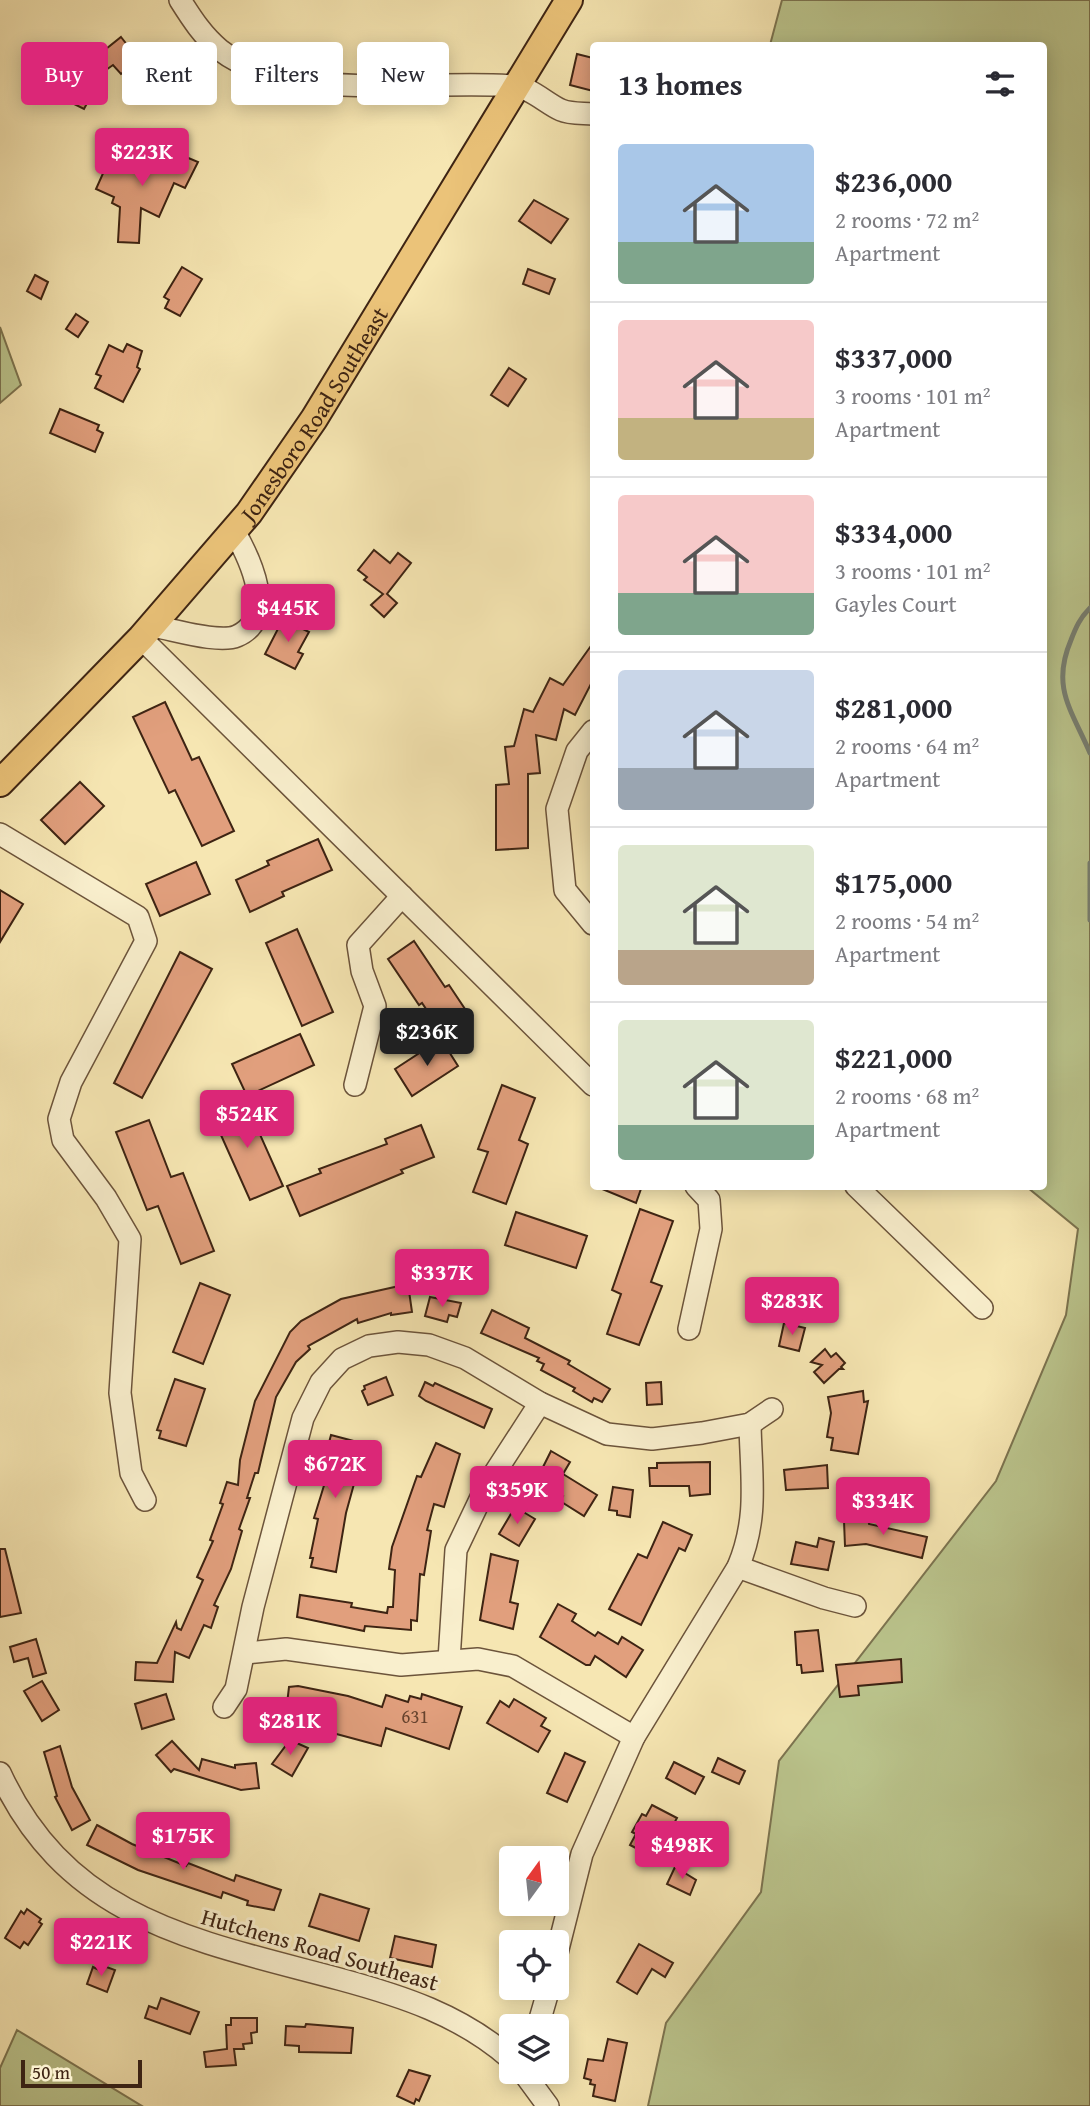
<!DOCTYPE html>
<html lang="en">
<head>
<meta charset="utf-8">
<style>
  body { margin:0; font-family:"Gentium Book Plus",serif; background:#f7f7f7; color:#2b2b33; height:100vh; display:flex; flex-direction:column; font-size:26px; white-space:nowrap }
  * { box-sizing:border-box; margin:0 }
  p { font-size:23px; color:#7c7c81 }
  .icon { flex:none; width:38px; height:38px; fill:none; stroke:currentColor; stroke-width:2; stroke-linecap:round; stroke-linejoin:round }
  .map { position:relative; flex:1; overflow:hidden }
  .sheet { position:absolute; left:590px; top:42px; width:457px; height:1148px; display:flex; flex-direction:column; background:#fff; border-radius:7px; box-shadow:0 4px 18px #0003 }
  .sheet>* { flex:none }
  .banner { position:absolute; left:21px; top:42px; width:464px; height:63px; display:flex; gap:14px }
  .needle { width:46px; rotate:15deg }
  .buttons { position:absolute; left:499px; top:1846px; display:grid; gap:14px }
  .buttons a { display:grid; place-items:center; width:70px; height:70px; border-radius:7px; background:#fff; box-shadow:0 4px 18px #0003; font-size:35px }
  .scale { position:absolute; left:21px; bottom:18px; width:121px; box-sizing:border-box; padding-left:7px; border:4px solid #3e2413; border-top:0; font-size:19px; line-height:24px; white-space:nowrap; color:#3e2413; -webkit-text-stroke:5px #f9efcd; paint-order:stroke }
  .price { position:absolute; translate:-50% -60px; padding:0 16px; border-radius:7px; background:#db2777; color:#fff; font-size:23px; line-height:46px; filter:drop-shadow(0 2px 4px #0008) }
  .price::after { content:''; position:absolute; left:50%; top:42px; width:21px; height:16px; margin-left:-10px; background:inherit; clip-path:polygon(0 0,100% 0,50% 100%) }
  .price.selected { background:#222; color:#fff }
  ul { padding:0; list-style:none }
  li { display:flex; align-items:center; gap:21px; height:175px; padding:0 28px }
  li+li { border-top:2px solid #e1e1e2 }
  li span { display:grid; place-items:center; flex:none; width:196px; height:140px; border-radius:7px; color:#555 }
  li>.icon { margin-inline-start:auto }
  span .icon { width:84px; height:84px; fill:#fffc; stroke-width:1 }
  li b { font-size:30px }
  h2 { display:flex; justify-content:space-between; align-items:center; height:84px; padding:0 28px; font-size:30px }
  .chip { padding:0 24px; border-radius:7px; background:#fff; box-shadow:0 4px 18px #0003; font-size:24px; line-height:63px }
  .chip.selected { background:#db2777; color:#fff }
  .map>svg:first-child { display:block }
</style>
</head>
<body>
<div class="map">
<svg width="1090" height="2106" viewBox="0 0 1090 2106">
  <rect width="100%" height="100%" fill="#f6e6b2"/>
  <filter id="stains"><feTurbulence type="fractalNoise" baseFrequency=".00286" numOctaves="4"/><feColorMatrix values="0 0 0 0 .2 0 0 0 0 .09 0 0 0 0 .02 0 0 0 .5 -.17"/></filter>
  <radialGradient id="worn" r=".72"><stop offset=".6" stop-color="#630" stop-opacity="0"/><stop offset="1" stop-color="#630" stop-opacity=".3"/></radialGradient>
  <g fill="#bbc58d" stroke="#7c7450" stroke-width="2">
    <path d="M782,0H1090V2106H648L666,2023L761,1892L779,1761L996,1481L1066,1315L1078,1229L1027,1187L1043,1186V46L770,45Z"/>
    <path d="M0,327L21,385L0,403Z"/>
    <path d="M17,2030L142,2106H0V2068Z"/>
  </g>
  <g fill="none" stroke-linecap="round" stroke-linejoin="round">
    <g stroke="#788073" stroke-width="5">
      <path d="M1090,608C1080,618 1076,627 1071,640C1051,687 1071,709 1090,753"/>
      <path d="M1090,863V920"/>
    </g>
  </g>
  <g fill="#e19f7d" stroke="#3e2413" stroke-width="2">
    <path d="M121,37L139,60L121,74L113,65L106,70L96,57Z"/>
    <path d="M31,47L59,63L46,84L29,73L34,66L23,60Z"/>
    <path d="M577,54L593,58V91L570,85Z"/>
    <path d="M73,85L92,94L84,109L66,100Z"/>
    <path d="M167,149L198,162L185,188L174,183L159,217L141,208L139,243L118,242L120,207L112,203L114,197L96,189L113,151L156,170Z"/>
    <path d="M534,200L568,219L551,243L519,221Z"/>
    <path d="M182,267L202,279L180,316L165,308L169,300L164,297Z"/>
    <path d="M528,269L555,279L549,294L523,284Z"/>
    <path d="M35,275L48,282L41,299L27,291Z"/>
    <path d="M76,314L88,322L78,337L66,329Z"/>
    <path d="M127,344L142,351L137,367L140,369L123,402L95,388L101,376L96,374L109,345L123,352Z"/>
    <path d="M509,368L526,379L508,406L491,395Z"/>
    <path d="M60,409L99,425L97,430L103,433L95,452L50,433Z"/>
    <path d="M374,550L390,563L398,553L411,563L387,594L397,603L384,617L371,605L383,594L364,580L367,577L358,570Z"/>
    <path d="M283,619L309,632L298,652L303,654L295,669L265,654Z"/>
    <path d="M593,643V680L575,715L564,709L556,740L536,735L540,773L528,774V848L496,850V785L509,784L505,747L514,746L524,709L533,712L550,678L563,685Z"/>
    <path d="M165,702L192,760L199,757L234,831L202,846L175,790L169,793L133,717Z"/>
    <path d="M80,782L104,806L65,844L41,820Z"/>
    <path d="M318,839L332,870L282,892L284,896L250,912L236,880L269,865L267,861Z"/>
    <path d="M196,862L210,894L160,916L146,884Z"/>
    <path d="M0,890L23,904L0,942Z"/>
    <path d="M297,929L333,1012L302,1026L266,943Z"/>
    <path d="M414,941L445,987L449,985L469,1015L442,1033L422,1003L419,1005L388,959Z"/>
    <path d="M180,952L212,969L142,1098L114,1083Z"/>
    <path d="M300,1034L314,1065L247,1096L232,1064Z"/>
    <path d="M441,1039L458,1066L412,1096L395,1069Z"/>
    <path d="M502,1085L535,1098L519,1140L528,1144L506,1204L473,1192L488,1152L478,1149Z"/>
    <path d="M245,1101L283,1186L250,1200L212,1115Z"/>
    <path d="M149,1120L171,1177L183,1173L214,1251L181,1264L158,1206L147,1210L116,1132Z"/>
    <path d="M421,1125L434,1157L401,1170L403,1173L300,1216L287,1186L321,1173L319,1169L387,1144L385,1139Z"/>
    <path d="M595,1186H642L636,1203Z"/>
    <path d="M640,1209L673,1221L651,1282L662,1286L639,1345L607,1334L621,1294L612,1290Z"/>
    <path d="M516,1212L587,1236L576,1268L505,1245Z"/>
    <path d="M200,1283L230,1295L203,1364L173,1352Z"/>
    <path d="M408,1284L412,1312L391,1315V1313L358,1323L357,1319L308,1346L310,1349L296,1362L276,1397L258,1473H255L247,1498H250L239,1529L242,1531L231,1569L214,1605L218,1607L211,1628L204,1625L189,1658L175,1652L173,1682L135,1680L136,1662L157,1663L176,1622L177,1628L181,1630L203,1580L197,1577L213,1541L210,1540L223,1504L220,1503L227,1482L238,1485L240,1460L255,1401L290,1332L301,1321L341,1299Z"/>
    <path d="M430,1297L461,1303L457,1317L449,1315L447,1322L425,1316Z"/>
    <path d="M492,1310L529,1328L525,1338L570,1361L568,1364L610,1389L602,1402L594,1398L592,1402L573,1391L575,1388L541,1370L544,1364L537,1361L539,1358L481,1333Z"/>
    <path d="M784,1323L805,1328L799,1351L779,1346Z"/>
    <path d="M825,1349L831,1357L836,1353L845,1363L841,1367L843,1369H839L824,1383L814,1372L822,1365L811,1362Z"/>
    <path d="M386,1377L393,1395L368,1405L362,1391L365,1389L364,1386Z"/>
    <path d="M175,1379L205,1389L186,1446L159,1438L161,1431L157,1430Z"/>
    <path d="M425,1382L433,1386L435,1383L492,1409L484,1428L426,1401L419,1396Z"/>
    <path d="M661,1382L662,1404L647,1405L646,1383Z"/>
    <path d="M863,1391L864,1402L868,1401L858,1454L831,1450L833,1438L827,1437L831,1413L828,1397Z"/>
    <path d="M331,1435L365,1444L346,1513L336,1572L311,1567L313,1558H310L318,1519L314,1518L326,1479L320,1477Z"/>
    <path d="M436,1443L460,1454L444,1507L434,1504L427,1530L431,1531L424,1575L420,1574L417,1621L411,1620V1630L365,1626L364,1631L297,1617L300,1595L352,1603L351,1607L387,1613L388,1607H393L395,1570L389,1569L392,1547L417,1476L421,1477Z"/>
    <path d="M551,1451L570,1462L563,1474L597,1495L584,1516L560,1501L563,1496L536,1481Z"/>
    <path d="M710,1462V1494L690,1496L689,1486H650L649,1468H657V1463Z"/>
    <path d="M827,1465L828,1488L786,1490L784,1470Z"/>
    <path d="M613,1487L633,1490L630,1517L617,1515V1511L609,1510Z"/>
    <path d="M515,1507L535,1519L519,1546L499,1534Z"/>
    <path d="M868,1515L869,1524L927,1537L922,1558L866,1544L845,1546L844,1521H853V1516Z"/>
    <path d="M663,1522L692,1535L685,1551L679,1548L641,1625L609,1609L638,1554L647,1558Z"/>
    <path d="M819,1538L834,1542L828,1570L791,1564L796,1542L817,1547Z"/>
    <path d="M0,1549H5L21,1613L0,1617Z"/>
    <path d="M491,1554L518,1561L510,1602L518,1604L513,1629L480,1620Z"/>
    <path d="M558,1604L576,1614L572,1621L595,1636L598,1632L618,1644L622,1637L643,1650L626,1677L595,1656L590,1665H586L540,1637Z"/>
    <path d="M818,1630L823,1671L802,1673L801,1665H797L795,1632Z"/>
    <path d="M36,1639L46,1673L33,1677L28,1658L14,1662L10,1647Z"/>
    <path d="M901,1659L902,1682L858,1686L859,1695L840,1697L836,1665Z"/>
    <path d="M42,1681L59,1710L42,1721L24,1691Z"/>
    <path d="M298,1686L348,1696L382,1707L386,1695L408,1702L410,1696L421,1699L422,1694L462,1707L449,1749L386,1728L381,1746L329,1732L332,1715L287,1704L289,1687Z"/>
    <path d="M166,1694L174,1719L142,1729L135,1704Z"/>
    <path d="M514,1699L546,1718L541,1726L550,1731L538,1752L487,1723L500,1701L509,1707Z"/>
    <path d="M290,1740L308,1748L292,1776L272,1764Z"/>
    <path d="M172,1741L199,1770L202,1759L235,1768V1765L256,1763L259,1788L241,1790L174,1769L171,1772L156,1755Z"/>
    <path d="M60,1746L72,1787L90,1820L72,1830L55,1797L57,1796L44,1752Z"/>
    <path d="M565,1753L585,1762L567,1802L547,1793Z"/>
    <path d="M718,1758L745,1771L739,1784L712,1772Z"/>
    <path d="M674,1762L704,1777L695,1794L666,1778Z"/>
    <path d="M652,1805L677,1818L655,1858L630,1845L636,1834L632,1832L642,1814L646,1816Z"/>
    <path d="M97,1825L132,1844L186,1866L188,1863L234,1881L236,1875L281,1890L274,1910L247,1905L248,1901L223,1892L221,1898L138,1870L87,1845Z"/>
    <path d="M675,1867L696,1880L690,1895L667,1884Z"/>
    <path d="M320,1894L369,1909L359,1941L309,1926Z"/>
    <path d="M27,1909L41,1919L39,1922L42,1924L28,1945L24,1942L20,1948L5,1938L21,1911L24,1914Z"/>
    <path d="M395,1936L436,1945L432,1967L390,1958Z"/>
    <path d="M639,1944L673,1963L665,1977L652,1969L637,1994L617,1982Z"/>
    <path d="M98,1964L115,1970L107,1992L87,1984L93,1967L97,1969Z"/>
    <path d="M161,1998L199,2012L190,2034L145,2018L149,2006L157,2009Z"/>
    <path d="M231,2018H257V2032L251,2033L252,2043L243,2044L244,2049H234L236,2065L206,2067L204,2052L227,2049L226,2025H231Z"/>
    <path d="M306,2024L353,2028L351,2053L299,2052V2046L285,2045L286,2026L305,2027Z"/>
    <path d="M608,2039L627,2043L615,2101L593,2096L595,2085L590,2084L591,2080L584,2078L588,2059L603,2061Z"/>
    <path d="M409,2070L430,2076L419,2101L416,2099L414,2104L397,2096Z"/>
  </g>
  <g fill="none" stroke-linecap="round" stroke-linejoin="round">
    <g stroke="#6c543b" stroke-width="24">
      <g id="minor">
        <path d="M180,0C192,19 203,36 220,50C290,104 429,79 514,86C530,87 547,104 561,110C570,114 583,113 593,114"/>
        <path d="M152,626C172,629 219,644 237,636C279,618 249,557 234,531"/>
        <path d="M141,638L593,1085"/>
        <path d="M593,731L577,751L557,809L565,890L593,924"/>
        <path d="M0,834L138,917L146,941L71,1082L59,1119L63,1140L106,1198L130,1239L120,1393L131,1473L145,1500"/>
        <path d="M355,1085L375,1006L362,971L358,945L402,896"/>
        <path d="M856,1186L982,1308"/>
        <path d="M689,1329L711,1229L709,1200L696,1186"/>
        <path d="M738,1567L824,1598L855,1606"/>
        <path d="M246,1653L286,1649L401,1665L478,1659L513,1666L634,1737"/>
        <path d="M449,1660L456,1550L487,1485L540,1403"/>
        <path d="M224,1707L236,1689L253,1607L303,1418L321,1382L342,1359L369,1346L398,1342L429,1345L465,1358L540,1403L607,1434L652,1439L702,1433L750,1424L772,1409"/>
        <path d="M0,1773C68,1921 198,1941 339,1979C402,1996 461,2015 511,2059"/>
        <path d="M556,1957L582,1854L634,1737L738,1567C759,1517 751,1477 750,1424"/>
        <path d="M538,2026L549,1988"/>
        <path d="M523,2072L548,2106"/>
      </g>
    </g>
    <g stroke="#3e2413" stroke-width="30">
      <g id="major">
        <path id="s1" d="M0,783L141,638L249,513L314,419L569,0"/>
      </g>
    </g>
    <use href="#minor" stroke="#f9efcd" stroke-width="21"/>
    <use href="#major" stroke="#ebc379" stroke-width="26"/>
  </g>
  <g text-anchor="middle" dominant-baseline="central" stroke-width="6" stroke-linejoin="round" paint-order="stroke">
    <g font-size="19" fill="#67432e">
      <text x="415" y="1716">631</text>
    </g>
    <g font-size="23" fill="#3e2413" stroke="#f9efcd">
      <text stroke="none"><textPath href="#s1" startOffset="486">Jonesboro Road Southeast</textPath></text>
      <text transform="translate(320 1949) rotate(16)">Hutchens Road Southeast</text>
    </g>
  </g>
  <rect width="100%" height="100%" filter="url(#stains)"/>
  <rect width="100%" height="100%" fill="url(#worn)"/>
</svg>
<div class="buttons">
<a><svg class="needle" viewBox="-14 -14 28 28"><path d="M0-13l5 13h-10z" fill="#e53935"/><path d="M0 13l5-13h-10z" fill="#7c7c81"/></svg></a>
<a><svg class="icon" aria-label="locate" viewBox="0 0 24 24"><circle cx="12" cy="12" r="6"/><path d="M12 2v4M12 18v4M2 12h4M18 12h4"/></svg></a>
<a><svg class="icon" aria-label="layers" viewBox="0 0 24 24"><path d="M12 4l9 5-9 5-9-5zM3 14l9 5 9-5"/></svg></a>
</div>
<div class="scale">50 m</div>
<b class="price" style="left:142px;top:188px">$223K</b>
<b class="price" style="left:288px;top:644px">$445K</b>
<b class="price selected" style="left:427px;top:1068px">$236K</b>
<b class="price" style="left:247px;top:1150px">$524K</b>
<b class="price" style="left:442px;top:1309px">$337K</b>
<b class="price" style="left:792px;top:1337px">$283K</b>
<b class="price" style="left:335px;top:1500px">$672K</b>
<b class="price" style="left:517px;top:1526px">$359K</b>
<b class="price" style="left:883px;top:1537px">$334K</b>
<b class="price" style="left:290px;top:1757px">$281K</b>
<b class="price" style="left:183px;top:1872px">$175K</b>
<b class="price" style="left:682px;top:1881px">$498K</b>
<b class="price" style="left:101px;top:1978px">$221K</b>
<div class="banner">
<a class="chip selected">Buy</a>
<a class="chip">Rent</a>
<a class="chip">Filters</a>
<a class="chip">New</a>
</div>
<section class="sheet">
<h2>13 homes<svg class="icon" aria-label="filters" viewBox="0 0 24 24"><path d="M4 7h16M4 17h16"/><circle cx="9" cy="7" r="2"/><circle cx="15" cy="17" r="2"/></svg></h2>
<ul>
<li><span style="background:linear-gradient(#a9c7e8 70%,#7fa58c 0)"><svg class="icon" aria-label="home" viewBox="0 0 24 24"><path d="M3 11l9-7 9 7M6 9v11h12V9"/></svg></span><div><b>$236,000</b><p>2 rooms · 72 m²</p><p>Apartment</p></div></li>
<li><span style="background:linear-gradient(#f6c9c9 70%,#c2b280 0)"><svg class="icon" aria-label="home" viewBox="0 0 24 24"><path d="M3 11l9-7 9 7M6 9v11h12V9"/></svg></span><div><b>$337,000</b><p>3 rooms · 101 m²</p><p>Apartment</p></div></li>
<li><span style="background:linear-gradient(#f6c9c9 70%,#7fa58c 0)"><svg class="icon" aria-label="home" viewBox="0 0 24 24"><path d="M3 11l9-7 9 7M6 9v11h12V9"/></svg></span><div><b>$334,000</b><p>3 rooms · 101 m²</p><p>Gayles Court</p></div></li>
<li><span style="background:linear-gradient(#c9d6e8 70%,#9aa5b1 0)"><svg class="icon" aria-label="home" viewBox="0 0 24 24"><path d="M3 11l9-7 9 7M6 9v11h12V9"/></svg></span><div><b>$281,000</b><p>2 rooms · 64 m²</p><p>Apartment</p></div></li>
<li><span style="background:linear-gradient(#dfe7d0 75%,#b9a48a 0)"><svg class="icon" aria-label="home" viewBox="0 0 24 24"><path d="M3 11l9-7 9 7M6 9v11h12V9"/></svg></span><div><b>$175,000</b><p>2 rooms · 54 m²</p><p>Apartment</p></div></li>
<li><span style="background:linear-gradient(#dfe7d0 75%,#7fa58c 0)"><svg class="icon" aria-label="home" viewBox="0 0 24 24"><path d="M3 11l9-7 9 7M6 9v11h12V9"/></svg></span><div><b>$221,000</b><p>2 rooms · 68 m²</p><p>Apartment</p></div></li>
</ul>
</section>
</div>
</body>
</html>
